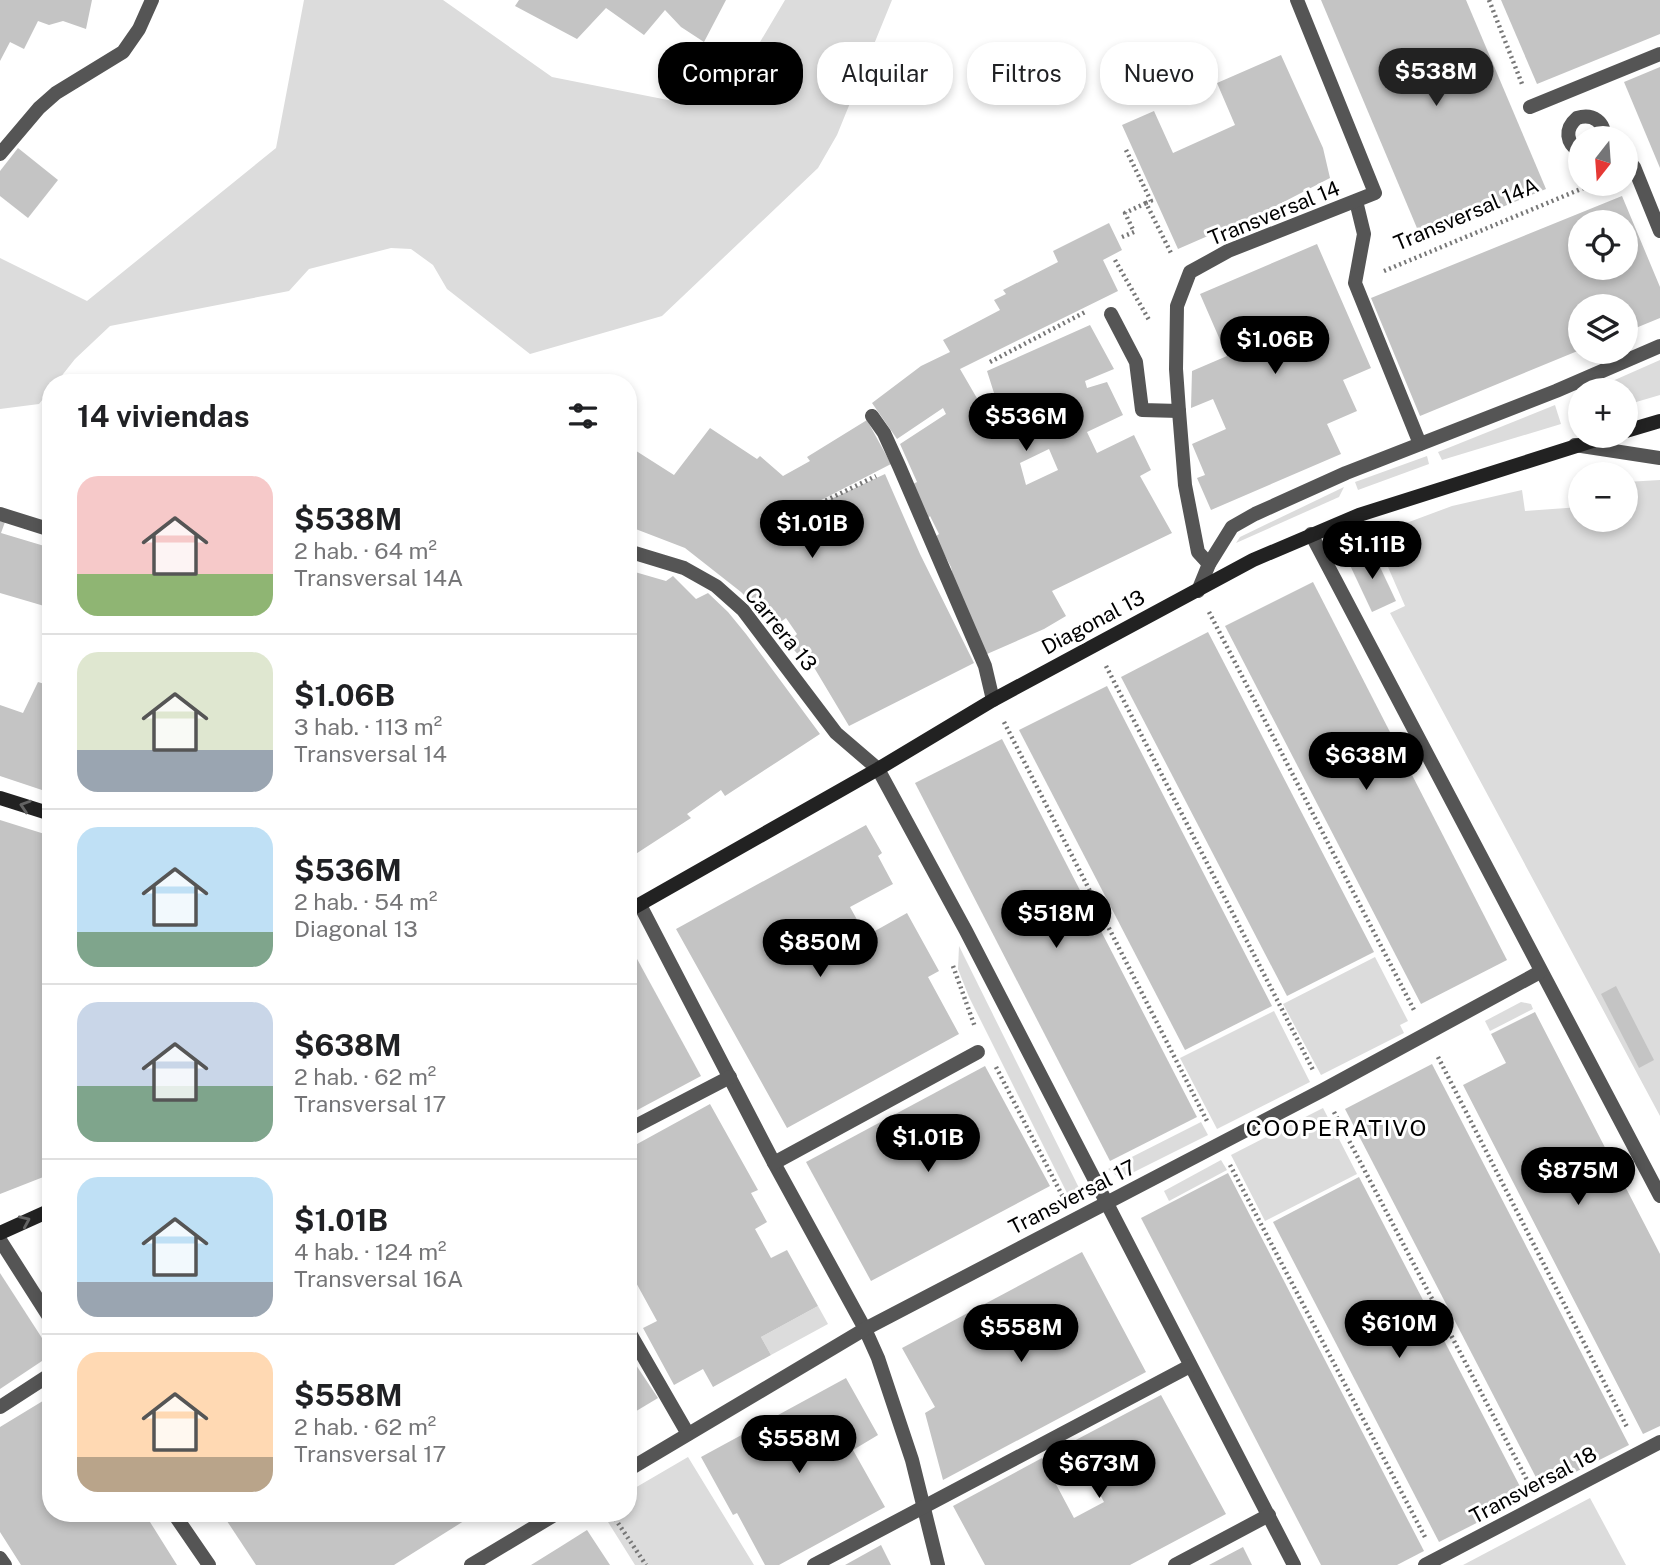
<!DOCTYPE html>
<html lang="es">
<head>
<meta charset="utf-8">
<style>
  body { margin:0; font-family:"Public Sans",sans-serif; background:#f2f2f2; color:#202124; height:100vh; display:flex; flex-direction:column; font-size:26px; white-space:nowrap }
  * { box-sizing:border-box; margin:0 }
  p { font-size:23px; color:#757577 }
  .icon { flex:none; width:38px; height:38px; fill:none; stroke:currentColor; stroke-width:2; stroke-linecap:round; stroke-linejoin:round }
  .map { position:relative; flex:1; overflow:hidden }
  .details { position:absolute; left:42px; top:374px; width:595px; height:1148px; display:flex; flex-direction:column; background:#fff; border-radius:28px; box-shadow:0 4px 10px #0003 }
  .details>* { flex:none }
  .banner { position:absolute; left:658px; top:42px; width:665px; height:63px; display:flex; gap:14px }
  .needle { width:46px; rotate:197deg }
  .controls { position:absolute; left:1568px; top:126px; display:grid; gap:14px }
  .controls a { display:grid; place-items:center; width:70px; height:70px; border-radius:50%; background:#fff; box-shadow:0 4px 10px #0003; font-size:35px }
  .price { position:absolute; translate:-50% -60px; padding:0 16px; border-radius:24px; background:#000; color:#fff; font-size:23px; line-height:46px; filter:drop-shadow(0 2px 4px #0008) }
  .price::after { content:''; position:absolute; left:50%; top:42px; width:21px; height:16px; margin-left:-10px; background:inherit; clip-path:polygon(0 0,100% 0,50% 100%) }
  .price.active { background:#222; color:#fff }
  ul { padding:0; list-style:none }
  li { display:flex; align-items:center; gap:21px; height:175px; padding:0 35px }
  li+li { border-top:2px solid #e0e0e0 }
  li span { display:grid; place-items:center; flex:none; width:196px; height:140px; border-radius:21px; color:#555 }
  li>.icon { margin-inline-start:auto }
  span .icon { width:84px; height:84px; fill:#fffc; stroke-width:1 }
  li b { font-size:30px }
  h2 { display:flex; justify-content:space-between; align-items:center; height:84px; padding:0 35px; font-size:30px }
  .tag { padding:0 24px; border-radius:28px; background:#fff; box-shadow:0 4px 10px #0003; font-size:24px; line-height:63px }
  .tag.active { background:#000; color:#fff }
  .map>svg:first-child { display:block }
</style>
</head>
<body>
<div class="map">
<svg width="1660" height="1565" viewBox="0 0 1660 1565">
  <rect width="100%" height="100%" fill="#fff"/>
  <g fill="#dcdcdc">
    <path d="M304,0H443L552,77L693,105L744,69L785,0H892L837,135L818,168L662,316L530,354L447,289L433,265L411,249L391,248L309,269L289,291L110,326L75,359L56,383H51V389L39,404L0,409V258L87,301L276,148Z"/>
    <path d="M1660,360V395L1626,405V390H1592Z"/>
    <path d="M1555,405L1561,424L1442,460L1438,452Z"/>
    <path d="M1427,456L1429,464L1358,490L1355,482Z"/>
    <path d="M1660,480V1116L1390,613L1405,606L1374,535L1452,506L1522,490L1525,511L1580,507V520H1626V482Z"/>
    <path d="M1344,487L1339,497L1236,543L1240,537Z"/>
    <path d="M959,946L1080,1190L1081,1197L1072,1203L969,997L958,969Z"/>
    <path d="M1375,957L1408,1021L1400,1025L1404,1033L1321,1075L1283,1004Z"/>
    <path d="M1521,1002L1531,1004L1533,1009L1490,1031L1485,1021Z"/>
    <path d="M1274,1011L1310,1082L1217,1129L1180,1058Z"/>
    <path d="M1323,1108L1357,1174L1265,1221L1231,1155Z"/>
    <path d="M1201,1122L1208,1135L1128,1175L1117,1176L1108,1169Z"/>
    <path d="M1221,1160L1227,1170L1169,1201L1164,1191Z"/>
    <path d="M818,1306L828,1324L771,1355L761,1337Z"/>
    <path d="M688,1457L754,1565H635L603,1514H628V1492Z"/>
    <path d="M1590,1498L1626,1565H1463Z"/>
  </g>
  <g fill="#c4c4c4" fill-rule="evenodd">
    <path d="M0,0H92L86,29L63,21L49,25L38,21L24,49L10,42L0,61Z"/>
    <path d="M519,0H726L704,42L681,27L665,10L644,35L606,8L577,39L515,6Z"/>
    <path d="M1321,0H1466L1546,189L1422,240Z"/>
    <path d="M1501,0H1660V34L1537,84Z"/>
    <path d="M1281,55L1323,148L1330,178L1272,208L1178,249L1122,125L1154,111L1173,153L1235,125L1217,83Z"/>
    <path d="M1660,67V168L1624,82Z"/>
    <path d="M18,148L58,180L28,218L0,196V171Z"/>
    <path d="M1622,196L1660,287V318L1626,332V306H1580V350L1420,416L1371,298ZM1580,222H1626V268H1580Z"/>
    <path d="M1109,223L1122,250L1103,260L1118,291L960,369L978,400L994,393L987,371L1090,325L1114,369L1085,381L1087,388L1107,382L1123,415L1087,432L1097,453L1134,435L1151,470L1140,476L1172,533L1052,591L1066,616L1044,629L987,654L957,595L951,567L935,537L939,534L930,516L928,518L913,484L917,482L900,444L946,414L943,408L897,439L872,403L921,366L950,352L943,340L1000,310L994,300L1006,294L1003,290L1058,262L1053,251ZM1049,449L1058,470L1026,485L1020,463Z"/>
    <path d="M1317,244L1371,368L1343,380L1357,411L1327,424L1341,454L1211,510L1197,478L1205,475L1192,444L1226,429L1213,399L1191,408L1192,371L1227,356L1200,294Z"/>
    <path d="M867,420L891,464L796,513L799,529L817,511L816,506L885,474L920,554L974,663L849,726L806,654L801,658L788,643L797,634L786,618L775,626L741,592L685,548L633,528L628,530V450L630,447L674,475L710,428L757,459L760,456L783,476L810,461L807,457Z"/>
    <path d="M0,521L5,522L1,533L51,548V608L0,593Z"/>
    <path d="M1372,550L1396,601L1372,612L1348,561Z"/>
    <path d="M628,570L666,581L673,576L696,599L708,593L728,612L746,634L820,734L725,796L721,790L687,814L691,818L628,859Z"/>
    <path d="M1313,582L1507,960L1421,1004L1225,626Z"/>
    <path d="M1208,632L1374,952L1287,996L1121,677Z"/>
    <path d="M38,682L51,686V793L0,776V705L23,713Z"/>
    <path d="M1107,686L1272,1006L1185,1050L1019,730Z"/>
    <path d="M1002,739L1197,1117L1110,1161L915,783Z"/>
    <path d="M0,820L51,836V1174L0,1194Z"/>
    <path d="M866,825L882,853L878,856L893,884L850,907L866,936L907,913L939,971L928,977L959,1034L787,1128L676,929Z"/>
    <path d="M636,957L701,1076L628,1115V961Z"/>
    <path d="M1616,986L1654,1060L1639,1068L1601,994Z"/>
    <path d="M1535,1012L1660,1254V1426L1643,1434L1463,1085L1506,1063L1491,1034Z"/>
    <path d="M1432,1064L1629,1445L1542,1489L1345,1109Z"/>
    <path d="M985,1066L1050,1186L871,1281L806,1162Z"/>
    <path d="M710,1104L758,1190L751,1193L767,1222L755,1229L771,1258L787,1250L818,1306L761,1337L771,1355L713,1387L703,1369L674,1385L643,1328L657,1321L628,1268V1149Z"/>
    <path d="M1228,1173L1424,1551L1397,1565H1321L1141,1218Z"/>
    <path d="M1359,1177L1526,1498L1439,1542L1273,1222Z"/>
    <path d="M1082,1252L1146,1372L943,1480L925,1413L935,1407L902,1348Z"/>
    <path d="M0,1273L51,1352V1355L0,1389Z"/>
    <path d="M628,1353L658,1398L628,1416Z"/>
    <path d="M846,1378L878,1435L853,1450L885,1507L779,1565H765L737,1513L733,1515L701,1457Z"/>
    <path d="M1161,1395L1226,1514L1130,1565H985L953,1506L1042,1458L1074,1518L1104,1502L1072,1442Z"/>
    <path d="M51,1396V1514H145L177,1565H21L0,1532V1427Z"/>
    <path d="M226,1514H475L394,1565H256L223,1515Z"/>
    <path d="M587,1530L610,1565H531L560,1547Z"/>
    <path d="M881,1545L891,1565H845Z"/>
    <path d="M1243,1547L1252,1565H1209Z"/>
  </g>
  <g fill="none" stroke-linecap="round" stroke-linejoin="round">
    <g stroke="#777" stroke-width="4.5" stroke-dasharray="2 3.5" stroke-linecap="butt">
      <path d="M1489,0L1522,84"/>
      <path d="M1126,150L1151,201L1146,203L1172,255"/>
      <path d="M1122,237L1134,232L1125,213L1146,203"/>
      <path d="M1115,260L1149,320"/>
      <path d="M1384,271L1593,184"/>
      <path d="M990,362L1087,311"/>
      <path d="M796,515L876,476"/>
      <path d="M1209,612L1415,1012"/>
      <path d="M1106,666L1313,1070"/>
      <path d="M1004,722L1208,1123"/>
      <path d="M953,966L975,1027"/>
      <path d="M1438,1057L1628,1429"/>
      <path d="M996,1067L1064,1199"/>
      <path d="M1334,1112L1528,1482"/>
      <path d="M1230,1165L1426,1539"/>
      <path d="M612,1514L646,1565"/>
    </g>
    <g stroke="#555" stroke-width="14">
      <path d="M0,154L39,108L56,93L123,52L139,29L152,0"/>
      <path d="M1111,314L1136,362L1142,410L1179,411"/>
    </g>
    <g stroke="#555" stroke-width="14">
      <path d="M1530,107L1660,54"/>
      <path d="M1580,152C1566,143 1564,129 1577,118C1593,113 1605,122 1604,138"/>
      <path d="M1626,157L1634,167L1660,231"/>
      <path d="M1356,201L1364,234L1355,283L1420,444"/>
      <path d="M872,416L884,433L899,466L985,666L993,700"/>
      <path d="M1575,445L1660,458"/>
      <path d="M0,514L51,530"/>
      <path d="M1311,534L1660,1196"/>
      <path d="M628,551L684,568L716,586L743,610L836,733L878,769L966,931L1294,1565"/>
      <path d="M1209,564L1198,552L1185,485L1179,411L1176,369L1177,306L1190,272L1228,251L1375,193L1297,0"/>
      <path d="M1198,591L1209,564L1232,527L1255,514L1346,473L1556,391L1660,346"/>
      <path d="M640,905L774,1163L865,1329L878,1358L912,1460L938,1565"/>
      <path d="M628,1130L730,1077"/>
      <path d="M774,1163L978,1052"/>
      <path d="M0,1240L51,1320"/>
      <path d="M628,1330L688,1434"/>
      <path d="M0,1407L51,1374"/>
      <path d="M628,1470L865,1329L1323,1090L1540,972"/>
      <path d="M174,1514L209,1565"/>
      <path d="M0,1558L5,1565"/>
      <path d="M471,1565L556,1514"/>
      <path d="M814,1565L1190,1366"/>
      <path d="M1175,1565L1269,1515"/>
      <path d="M1425,1565L1660,1442"/>
    </g>
    <g stroke="#222" stroke-width="14">
      <path d="M1626,431L1660,421"/>
      <path d="M0,798L51,814"/>
      <path d="M628,911L878,769L993,700L1253,560L1359,515L1608,436"/>
      <path d="M0,1233L51,1210"/>
    </g>
  </g>
  <defs><path id="oneway-chevron" d="M-2-3.5L2.5 0L-2 3.5" fill="none" stroke-width="1.6" stroke-linecap="round" stroke-linejoin="round" transform="scale(1.75)"/></defs>
  <g stroke="#646464">
    <use href="#oneway-chevron" transform="translate(25 806) rotate(-162)"/>
    <use href="#oneway-chevron" transform="translate(25 1221) rotate(-24)"/>
  </g>
  <g text-anchor="middle" dominant-baseline="central" stroke-width="6" stroke-linejoin="round" paint-order="stroke">
    <g font-size="21" fill="#000" stroke="#fff">
      <text transform="translate(1274 213) rotate(-22)">Transversal 14</text>
      <text transform="translate(1466 214) rotate(-23)">Transversal 14A</text>
      <text transform="translate(1093 622) rotate(-28)">Diagonal 13</text>
      <text transform="translate(781 629) rotate(51)">Carrera 13</text>
      <text transform="translate(1072 1197) rotate(-27)">Transversal 17</text>
      <text transform="translate(1533 1485) rotate(-28)">Transversal 18</text>
    </g>
    <g font-size="23" letter-spacing="2" fill="#000" stroke="#fff">
      <text x="1337" y="1127">COOPERATIVO</text>
    </g>
  </g>
</svg>
<div class="controls">
<a><svg class="needle" viewBox="-14 -14 28 28"><path d="M0-13l5 13h-10z" fill="#e53935"/><path d="M0 13l5-13h-10z" fill="#757577"/></svg></a>
<a><svg class="icon" aria-label="locate" viewBox="0 0 24 24"><circle cx="12" cy="12" r="6"/><path d="M12 2v4M12 18v4M2 12h4M18 12h4"/></svg></a>
<a><svg class="icon" aria-label="layers" viewBox="0 0 24 24"><path d="M12 4l9 5-9 5-9-5zM3 14l9 5 9-5"/></svg></a>
<a>+</a>
<a>−</a>
</div>
<b class="price active" style="left:1436px;top:108px">$538M</b>
<b class="price" style="left:1275px;top:376px">$1.06B</b>
<b class="price" style="left:1026px;top:453px">$536M</b>
<b class="price" style="left:812px;top:560px">$1.01B</b>
<b class="price" style="left:1372px;top:581px">$1.11B</b>
<b class="price" style="left:1366px;top:792px">$638M</b>
<b class="price" style="left:1056px;top:950px">$518M</b>
<b class="price" style="left:820px;top:979px">$850M</b>
<b class="price" style="left:928px;top:1174px">$1.01B</b>
<b class="price" style="left:1578px;top:1207px">$875M</b>
<b class="price" style="left:1399px;top:1360px">$610M</b>
<b class="price" style="left:1021px;top:1364px">$558M</b>
<b class="price" style="left:799px;top:1475px">$558M</b>
<b class="price" style="left:1099px;top:1500px">$673M</b>
<div class="banner">
<a class="tag active">Comprar</a>
<a class="tag">Alquilar</a>
<a class="tag">Filtros</a>
<a class="tag">Nuevo</a>
</div>
<section class="details">
<h2>14 viviendas<svg class="icon" aria-label="filters" viewBox="0 0 24 24"><path d="M4 7h16M4 17h16"/><circle cx="9" cy="7" r="2"/><circle cx="15" cy="17" r="2"/></svg></h2>
<ul>
<li><span style="background:linear-gradient(#f6c9c9 70%,#8fb573 0)"><svg class="icon" aria-label="home" viewBox="0 0 24 24"><path d="M3 11l9-7 9 7M6 9v11h12V9"/></svg></span><div><b>$538M</b><p>2 hab. · 64 m²</p><p>Transversal 14A</p></div></li>
<li><span style="background:linear-gradient(#dfe7d0 70%,#9aa5b1 0)"><svg class="icon" aria-label="home" viewBox="0 0 24 24"><path d="M3 11l9-7 9 7M6 9v11h12V9"/></svg></span><div><b>$1.06B</b><p>3 hab. · 113 m²</p><p>Transversal 14</p></div></li>
<li><span style="background:linear-gradient(#bfe0f5 75%,#7fa58c 0)"><svg class="icon" aria-label="home" viewBox="0 0 24 24"><path d="M3 11l9-7 9 7M6 9v11h12V9"/></svg></span><div><b>$536M</b><p>2 hab. · 54 m²</p><p>Diagonal 13</p></div></li>
<li><span style="background:linear-gradient(#c9d6e8 60%,#7fa58c 0)"><svg class="icon" aria-label="home" viewBox="0 0 24 24"><path d="M3 11l9-7 9 7M6 9v11h12V9"/></svg></span><div><b>$638M</b><p>2 hab. · 62 m²</p><p>Transversal 17</p></div></li>
<li><span style="background:linear-gradient(#bfe0f5 75%,#9aa5b1 0)"><svg class="icon" aria-label="home" viewBox="0 0 24 24"><path d="M3 11l9-7 9 7M6 9v11h12V9"/></svg></span><div><b>$1.01B</b><p>4 hab. · 124 m²</p><p>Transversal 16A</p></div></li>
<li><span style="background:linear-gradient(#ffd9b3 75%,#b9a48a 0)"><svg class="icon" aria-label="home" viewBox="0 0 24 24"><path d="M3 11l9-7 9 7M6 9v11h12V9"/></svg></span><div><b>$558M</b><p>2 hab. · 62 m²</p><p>Transversal 17</p></div></li>
</ul>
</section>
</div>
</body>
</html>
